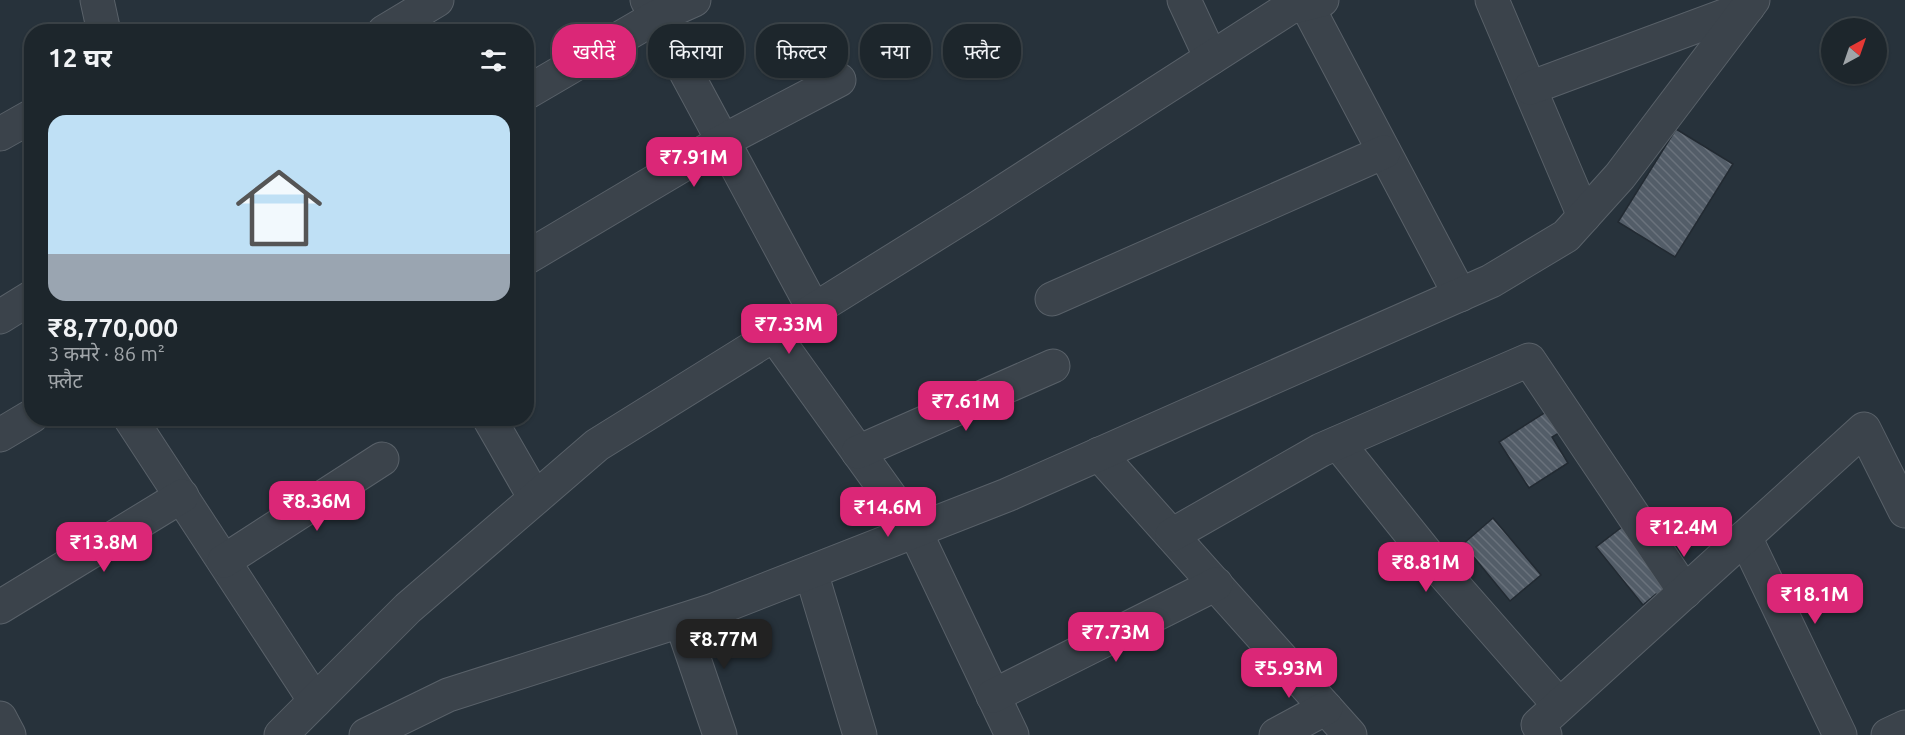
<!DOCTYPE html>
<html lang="hi">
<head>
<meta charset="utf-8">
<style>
  body { margin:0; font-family:Ubuntu,"Noto Sans Devanagari",sans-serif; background:#252e34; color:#f1f3f6; height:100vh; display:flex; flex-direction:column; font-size:22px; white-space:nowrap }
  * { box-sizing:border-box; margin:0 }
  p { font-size:20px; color:#a0a5a9 }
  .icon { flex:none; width:33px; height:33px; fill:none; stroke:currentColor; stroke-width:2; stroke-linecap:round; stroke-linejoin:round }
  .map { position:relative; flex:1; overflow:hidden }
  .sheet { position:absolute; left:24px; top:24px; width:510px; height:402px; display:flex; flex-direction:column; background:#1d262c; border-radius:24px; box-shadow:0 2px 4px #0004,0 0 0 2px #3b4348 }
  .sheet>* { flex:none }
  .guide { position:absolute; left:552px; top:24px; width:570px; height:54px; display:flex; gap:12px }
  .needle { width:39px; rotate:40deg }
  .fabs { position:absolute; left:1821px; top:18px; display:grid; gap:12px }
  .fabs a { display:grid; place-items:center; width:66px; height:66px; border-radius:50%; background:#1d262c; box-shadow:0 2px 4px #0004,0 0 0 2px #3b4348; font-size:30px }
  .price { position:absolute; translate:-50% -51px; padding:0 14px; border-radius:12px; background:#db2777; color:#fff; font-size:20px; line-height:39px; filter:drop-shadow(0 2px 3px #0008) }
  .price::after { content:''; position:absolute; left:50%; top:36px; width:18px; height:14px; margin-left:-9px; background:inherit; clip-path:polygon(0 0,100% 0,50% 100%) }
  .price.current { background:#222; color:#fff }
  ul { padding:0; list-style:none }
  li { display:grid; align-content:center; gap:12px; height:318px; padding:0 24px }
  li+li { border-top:2px solid #3b4348 }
  li span { display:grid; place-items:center; height:186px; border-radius:18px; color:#555 }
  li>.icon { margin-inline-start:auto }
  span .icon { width:108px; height:108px; fill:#fffc; stroke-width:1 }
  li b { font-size:26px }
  h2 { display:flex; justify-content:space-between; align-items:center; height:72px; padding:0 24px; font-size:26px }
  .tag { padding:0 21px; border-radius:24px; background:#1d262c; box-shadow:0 2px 4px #0004,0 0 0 2px #3b4348; font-size:21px; line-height:54px }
  .tag.current { background:#db2777; color:#fff }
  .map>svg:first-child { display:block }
</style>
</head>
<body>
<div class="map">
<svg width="1905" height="735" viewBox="0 0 1905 735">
  <defs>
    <pattern id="building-back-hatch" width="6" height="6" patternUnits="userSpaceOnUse" patternTransform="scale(1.5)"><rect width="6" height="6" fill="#535d68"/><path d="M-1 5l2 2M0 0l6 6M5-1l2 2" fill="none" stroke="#6a727c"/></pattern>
  </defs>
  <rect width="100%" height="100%" fill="#27323b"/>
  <g fill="url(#building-back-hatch)" stroke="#222a32" stroke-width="1.5">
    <path d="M1676,129L1733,164L1675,257L1618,222Z"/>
    <path d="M1552,408L1566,429L1552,437L1568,463L1529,488L1499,442Z"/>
    <path d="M1493,518L1541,575L1510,601L1463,544Z"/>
    <path d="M1626,524L1679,590L1663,603L1656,594L1643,605L1596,547Z"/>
  </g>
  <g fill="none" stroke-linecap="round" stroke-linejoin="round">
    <g stroke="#596169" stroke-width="35">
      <g id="minor">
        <path d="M97,0L104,32"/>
        <path d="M647,0L814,310"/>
        <path d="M1184,0L1211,58"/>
        <path d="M1304,0L1460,295"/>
        <path d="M1492,0L1584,216"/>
        <path d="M384,32L437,0"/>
        <path d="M1530,88L1748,7"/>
        <path d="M526,93L656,17L694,0"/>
        <path d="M0,134L32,116"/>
        <path d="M526,258L723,141L839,80"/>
        <path d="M1052,299L1384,152"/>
        <path d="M0,317L32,297"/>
        <path d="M774,335L915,531L1012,735"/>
        <path d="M130,418L315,701"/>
        <path d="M489,418L535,498"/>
        <path d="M0,435L32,416"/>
        <path d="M1338,443L1431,559L1559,705"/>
        <path d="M858,452L1053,366"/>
        <path d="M1099,454L1350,735"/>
        <path d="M1172,535L1321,450L1529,360L1685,592"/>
        <path d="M1745,537L1840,735"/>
        <path d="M224,561L382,459"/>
        <path d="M811,572L860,735"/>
        <path d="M0,607L182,496"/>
        <path d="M681,621L720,735"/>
        <path d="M993,696L1216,584"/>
        <path d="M0,718L9,735"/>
        <path d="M281,735L408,608L597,445L976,209L1289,8L1322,0"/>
        <path d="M366,735L448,695L711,611L1007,495L1491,281L1566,236L1620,176L1753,0"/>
        <path d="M1276,735L1326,708"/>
        <path d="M1545,735L1538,725L1864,429L1905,511"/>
        <path d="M1888,735L1905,727"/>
      </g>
    </g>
    <use href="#minor" stroke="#3b434b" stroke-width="33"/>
  </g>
</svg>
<div class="fabs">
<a><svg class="needle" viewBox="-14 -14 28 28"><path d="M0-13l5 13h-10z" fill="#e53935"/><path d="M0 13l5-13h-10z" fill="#a0a5a9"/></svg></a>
</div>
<b class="price" style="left:694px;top:188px">₹7.91M</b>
<b class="price" style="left:789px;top:355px">₹7.33M</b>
<b class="price" style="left:966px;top:432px">₹7.61M</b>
<b class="price" style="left:317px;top:532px">₹8.36M</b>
<b class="price" style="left:888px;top:538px">₹14.6M</b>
<b class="price" style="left:1684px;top:558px">₹12.4M</b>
<b class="price" style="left:104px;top:573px">₹13.8M</b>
<b class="price" style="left:1426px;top:593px">₹8.81M</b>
<b class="price" style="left:1815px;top:625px">₹18.1M</b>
<b class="price" style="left:1116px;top:663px">₹7.73M</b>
<b class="price current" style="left:724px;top:670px">₹8.77M</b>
<b class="price" style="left:1289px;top:699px">₹5.93M</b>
<div class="guide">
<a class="tag current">खरीदें</a>
<a class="tag">किराया</a>
<a class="tag">फ़िल्टर</a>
<a class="tag">नया</a>
<a class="tag">फ़्लैट</a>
</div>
<section class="sheet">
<h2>12 घर<svg class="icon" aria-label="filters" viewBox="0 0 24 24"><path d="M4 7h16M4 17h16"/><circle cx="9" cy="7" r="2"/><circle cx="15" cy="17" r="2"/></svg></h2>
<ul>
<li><span style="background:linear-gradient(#bfe0f5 75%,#9aa5b1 0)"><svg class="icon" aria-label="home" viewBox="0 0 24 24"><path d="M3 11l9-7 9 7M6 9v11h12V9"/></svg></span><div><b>₹8,770,000</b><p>3 कमरे · 86 m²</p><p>फ़्लैट</p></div></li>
</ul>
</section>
</div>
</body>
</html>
